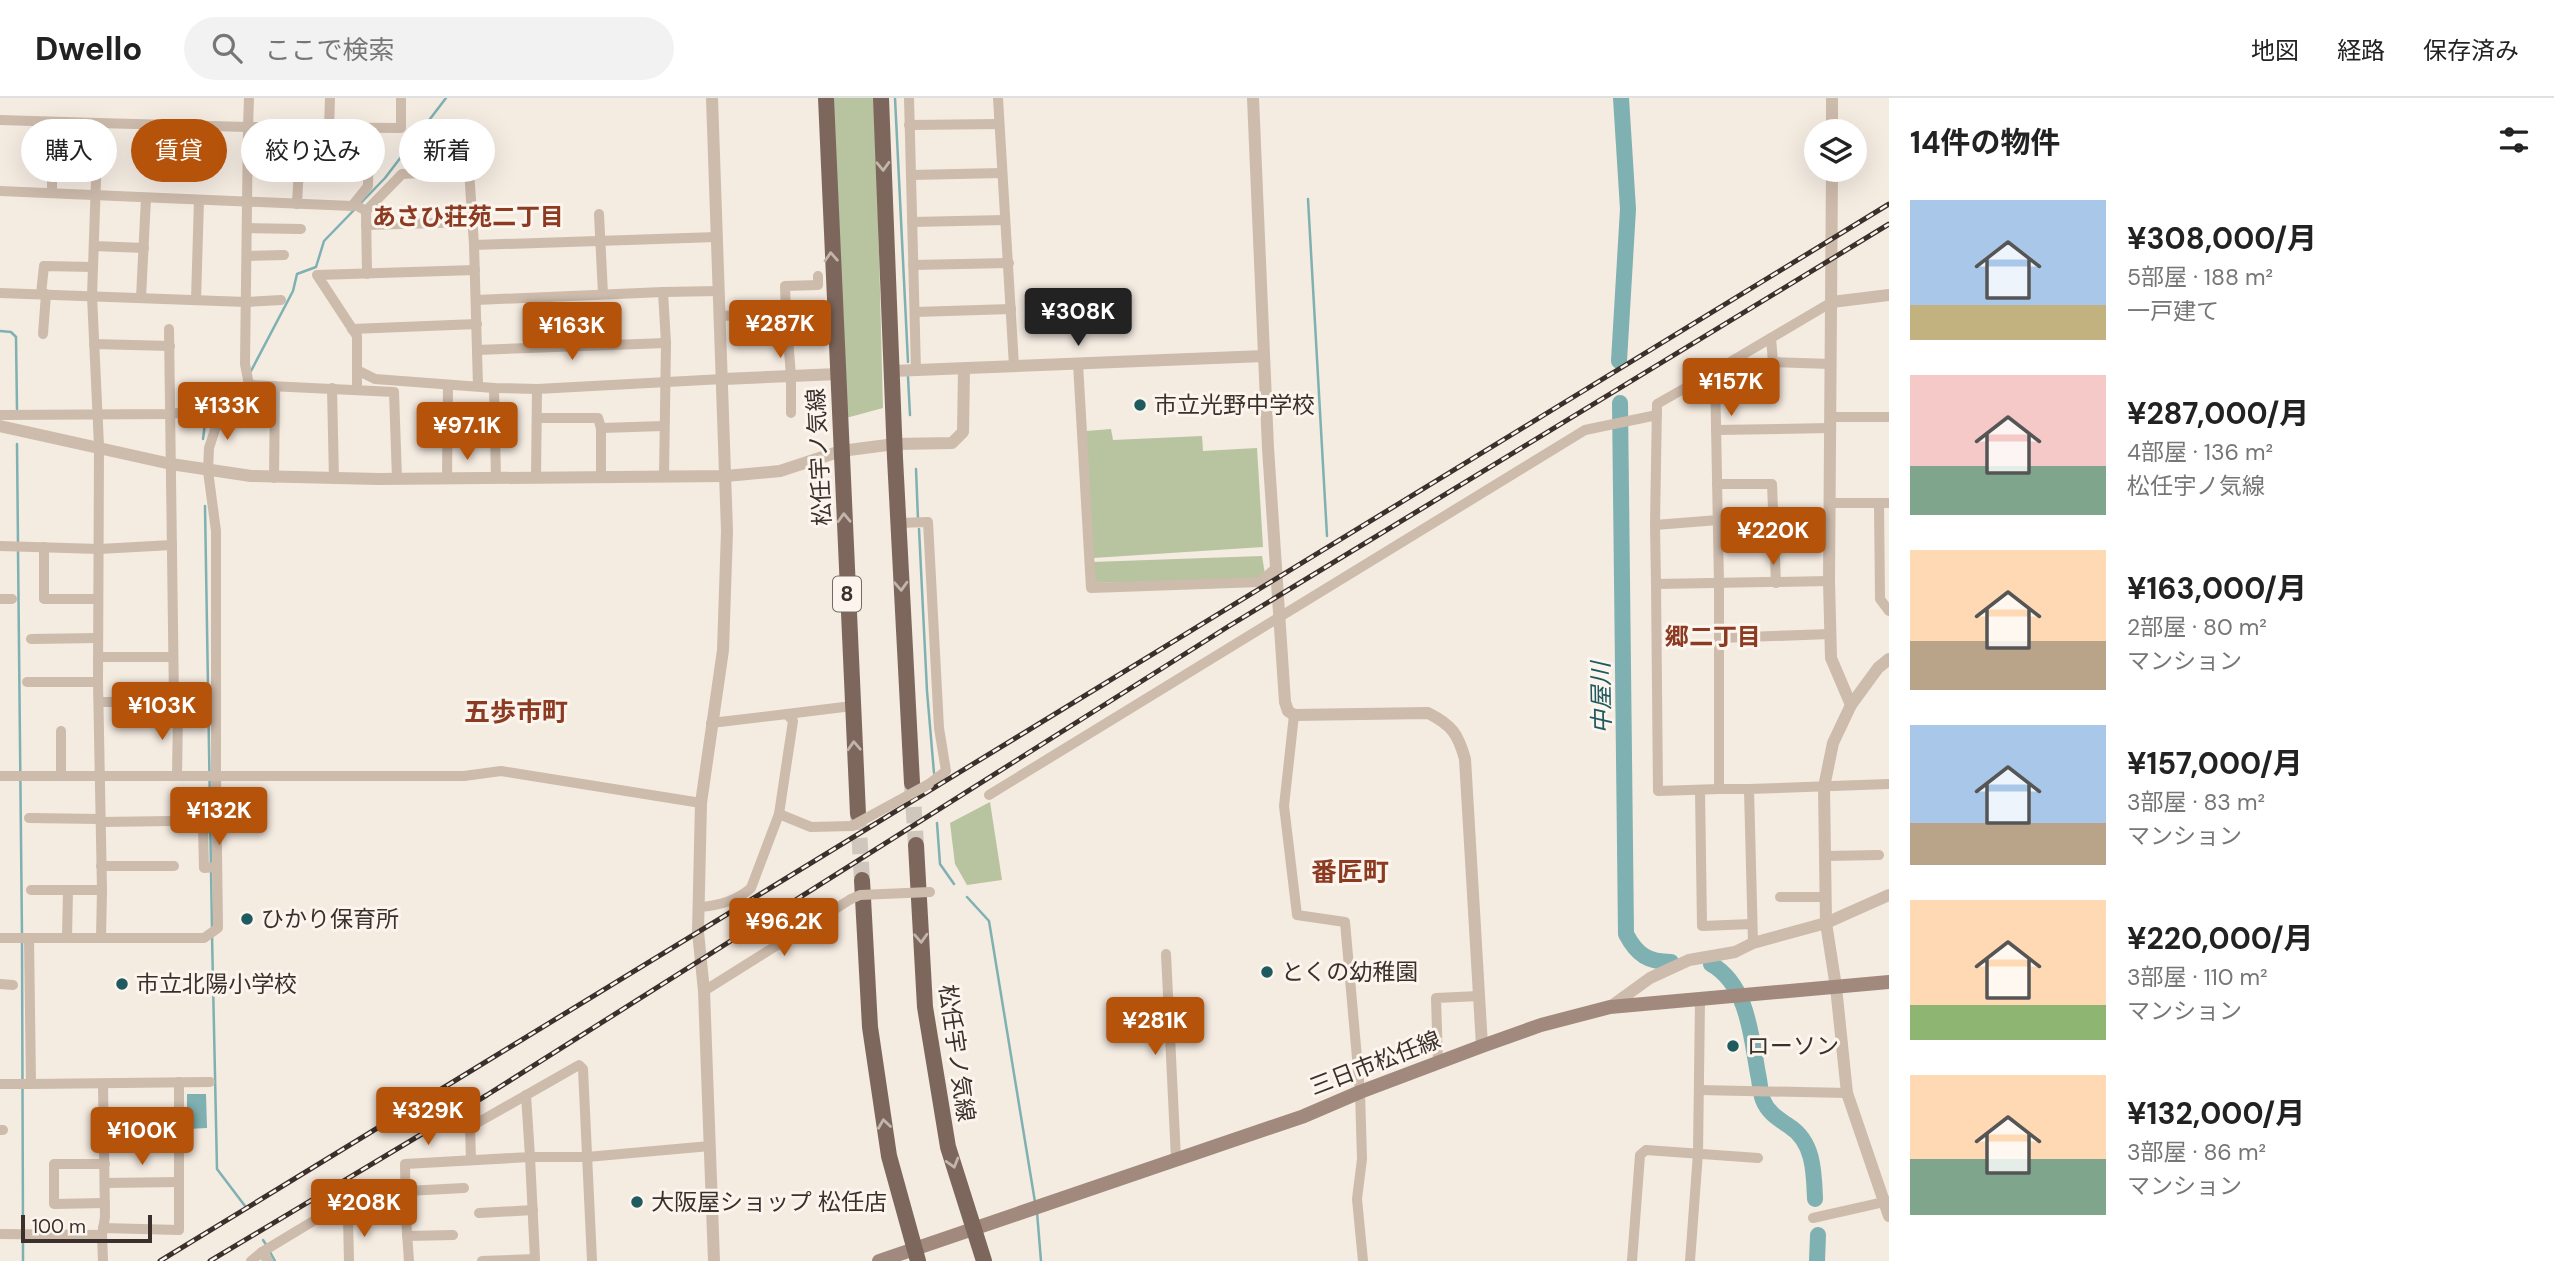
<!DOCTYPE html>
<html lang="ja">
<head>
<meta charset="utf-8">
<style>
  body { margin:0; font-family:"DM Sans","Noto Sans JP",sans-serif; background:#f2f2f2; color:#222; height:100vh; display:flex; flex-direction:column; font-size:26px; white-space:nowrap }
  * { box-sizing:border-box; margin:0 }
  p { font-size:23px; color:#767676 }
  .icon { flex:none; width:38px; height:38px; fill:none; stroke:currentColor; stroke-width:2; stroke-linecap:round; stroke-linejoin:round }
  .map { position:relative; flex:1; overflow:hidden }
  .side { display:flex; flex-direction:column; background:#fff; width:665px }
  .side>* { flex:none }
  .top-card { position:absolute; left:21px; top:21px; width:665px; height:63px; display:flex; gap:14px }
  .tools { position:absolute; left:1804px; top:21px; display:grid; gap:14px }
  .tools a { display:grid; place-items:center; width:63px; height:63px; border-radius:50%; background:#fff; box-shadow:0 7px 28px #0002; font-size:35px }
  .scale { position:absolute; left:21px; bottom:18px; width:131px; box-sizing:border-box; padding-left:7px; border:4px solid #3b302b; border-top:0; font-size:19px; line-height:24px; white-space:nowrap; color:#3b302b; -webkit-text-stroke:5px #fbf5ee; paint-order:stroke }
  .price { position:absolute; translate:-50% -60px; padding:0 16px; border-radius:7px; background:#b45309; color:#fff; font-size:23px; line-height:46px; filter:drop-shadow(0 2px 4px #0008) }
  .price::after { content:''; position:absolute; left:50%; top:42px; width:21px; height:16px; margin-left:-10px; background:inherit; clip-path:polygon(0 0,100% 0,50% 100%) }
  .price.selected { background:#222; color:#fff }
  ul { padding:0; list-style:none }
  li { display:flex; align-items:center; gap:21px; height:175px; padding:0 21px }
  li span { display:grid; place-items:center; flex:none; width:196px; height:140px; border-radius:0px; color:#555 }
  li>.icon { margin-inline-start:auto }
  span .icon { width:84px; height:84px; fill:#fffc; stroke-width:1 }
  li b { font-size:30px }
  h2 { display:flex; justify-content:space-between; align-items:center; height:84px; padding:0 21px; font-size:30px }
  .pill { padding:0 24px; border-radius:32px; background:#fff; box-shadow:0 7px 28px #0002; font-size:24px; line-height:63px }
  .pill.selected { background:#b45309; color:#fff }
  header { display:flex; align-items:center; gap:42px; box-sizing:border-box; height:98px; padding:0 35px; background:#fff; border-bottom:2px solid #e0e0e0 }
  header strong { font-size:33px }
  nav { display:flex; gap:38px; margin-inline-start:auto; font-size:24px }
  .search { width:490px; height:63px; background:#f2f2f2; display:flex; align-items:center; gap:18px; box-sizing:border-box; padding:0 24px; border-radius:38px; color:#767676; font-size:26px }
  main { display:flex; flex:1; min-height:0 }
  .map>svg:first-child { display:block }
</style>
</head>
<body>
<header>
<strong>Dwello</strong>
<div class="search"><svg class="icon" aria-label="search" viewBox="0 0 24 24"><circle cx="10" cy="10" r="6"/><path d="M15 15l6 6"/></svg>ここで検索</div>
<nav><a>地図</a><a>経路</a><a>保存済み</a></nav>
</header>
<main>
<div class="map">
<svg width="1889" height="1163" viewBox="0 0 1889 1163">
  <rect width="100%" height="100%" fill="#f4ebe1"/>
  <g fill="#b8c4a0">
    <path d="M833,0H875L883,310L846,320Z"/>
    <path d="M1111,331L1113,342L1202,338L1203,353L1257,350L1263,449L1093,460L1086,333Z"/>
    <path d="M1262,458L1265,476L1256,481L1093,485L1092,464Z"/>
    <path d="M990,704L1002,782L967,787L955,766L950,725Z"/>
  </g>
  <path fill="#7fb0b2" d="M187,996H206L207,1030L187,1031Z"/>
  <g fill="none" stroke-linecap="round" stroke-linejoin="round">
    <g stroke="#7fb0b2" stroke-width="2.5">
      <path d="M895,0L908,264"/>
      <path d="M1308,101L1327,438"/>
      <path d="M0,233L11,234L16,239L17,311"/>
      <path d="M251,273L293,193L297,176L316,169L324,143L385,80L446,0"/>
      <path d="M908,279L910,317"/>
      <path d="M215,306L231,292"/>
      <path d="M203,341L206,318L209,314"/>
      <path d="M17,346L18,446"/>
      <path d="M916,371L918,421"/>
      <path d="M205,408L212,831"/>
      <path d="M919,431L927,593L934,675"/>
      <path d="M18,452L22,838"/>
      <path d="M937,725L940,766L954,786"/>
      <path d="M967,799L989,823L1035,1104"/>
      <path d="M212,837L217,1071L245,1108"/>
      <path d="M22,844L23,1132"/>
      <path d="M1037,1114L1041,1163"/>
      <path d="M263,1142L267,1148"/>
      <path d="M270,1154L275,1163"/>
      <path d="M23,1163V1138"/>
    </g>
    <g stroke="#7fb0b2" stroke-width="16">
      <path d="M1619,263L1628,111L1621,0"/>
      <path d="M1620,305L1626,836C1637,857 1648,864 1671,864"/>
      <path d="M1711,866C1748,887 1751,938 1758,976C1760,984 1760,994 1763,1002C1768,1015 1779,1021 1789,1028C1814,1044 1814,1074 1815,1101"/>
      <path d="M1817,1163L1818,1137"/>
    </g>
    <g stroke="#cfc6bd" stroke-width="16" stroke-dasharray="16 8" stroke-linecap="butt">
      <path d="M912,685L916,747"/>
      <path d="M858,716L862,782"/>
    </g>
    <g stroke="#cdbbac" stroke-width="10">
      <path d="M909,0L916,273"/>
      <path d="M998,0L1014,268"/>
      <path d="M0,22L98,25"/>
      <path d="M909,27L999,26"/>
      <path d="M329,31L330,0"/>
      <path d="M911,77L1002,75"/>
      <path d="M0,93L352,108L368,88L369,31"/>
      <path d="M52,95V24"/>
      <path d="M297,106L301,30"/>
      <path d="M354,106L366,113L402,76L469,72L474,147"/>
      <path d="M366,113L367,176"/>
      <path d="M599,116L603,196"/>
      <path d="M912,124L1005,122"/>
      <path d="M366,127L473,124"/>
      <path d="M247,130L301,131"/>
      <path d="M94,148L144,150"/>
      <path d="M247,158L284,157"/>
      <path d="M913,167L1009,165"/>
      <path d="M663,194L719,193"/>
      <path d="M0,195L246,204L281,202"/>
      <path d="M41,196L44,168L93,169"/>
      <path d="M141,200L146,100"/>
      <path d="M196,202L199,102"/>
      <path d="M476,202L663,194L666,245L664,379"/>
      <path d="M915,214L1011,211"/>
      <path d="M786,215L785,188L818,187V178"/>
      <path d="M720,218L786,215L791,278V315"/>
      <path d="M352,231L477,226"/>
      <path d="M43,236L46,196"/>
      <path d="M1771,240L1773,264L1831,266"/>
      <path d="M94,246L170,248"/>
      <path d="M477,252L666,245"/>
      <path d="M1078,266L1091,490L1260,484L1276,470"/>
      <path d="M357,272L375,281L494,290L537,291L723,281"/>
      <path d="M1715,273L1657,306L1655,427L1718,422"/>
      <path d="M249,287L245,266L248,29L401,30V0"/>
      <path d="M478,288L474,147L717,139"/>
      <path d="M332,290L334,381"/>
      <path d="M357,290V238L317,177L475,172"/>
      <path d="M494,290L496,380"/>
      <path d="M222,310L209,350L208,373L216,433V678H464L501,673L701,705"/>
      <path d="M0,317L170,316L222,310C228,301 238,290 249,287L394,294L397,381"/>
      <path d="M1830,319H1889"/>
      <path d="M537,320H598L601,330V380"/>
      <path d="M601,330L664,328"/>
      <path d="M1716,332L1830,330"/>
      <path d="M274,380L275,289"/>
      <path d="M536,380L537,291"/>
      <path d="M447,381L448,287"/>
      <path d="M1717,386H1772L1776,485"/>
      <path d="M1830,405H1889"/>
      <path d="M1879,405L1880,501L1889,513"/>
      <path d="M898,425L928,424L939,630L946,673L929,686"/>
      <path d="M1773,425L1829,427"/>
      <path d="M1655,427L1656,486L1829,483"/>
      <path d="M0,448L99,451L172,447"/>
      <path d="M44,449V501H98"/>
      <path d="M1656,486L1658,693L1719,691"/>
      <path d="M0,501H12"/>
      <path d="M1719,540L1830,536"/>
      <path d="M31,541L98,540"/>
      <path d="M98,559H173"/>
      <path d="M27,584H98"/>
      <path d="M99,604H174L169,231"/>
      <path d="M174,604L178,615L177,678"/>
      <path d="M787,616L852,608"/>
      <path d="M1294,617L1284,708L1297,817L1345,824L1360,994L1362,1061L1357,1101L1363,1163"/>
      <path d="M61,633V678"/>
      <path d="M0,678H216L218,830L204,840H0"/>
      <path d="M1749,691H1719V486L1715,273L1832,204"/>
      <path d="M1700,692L1702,828L1752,826"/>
      <path d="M989,697L1585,332L1657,317"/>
      <path d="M779,716L811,729L852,728"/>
      <path d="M29,720L100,721"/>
      <path d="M101,724L172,723"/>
      <path d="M216,727L203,728L204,770L217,769"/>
      <path d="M1825,758L1879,757"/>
      <path d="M101,768H174"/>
      <path d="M31,792H68"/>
      <path d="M1780,799H1826"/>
      <path d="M699,809C718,808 736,803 751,790L779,716L793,623L787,616L711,625"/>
      <path d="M67,839L68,792H102L98,584L99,348L92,198L98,25L248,29L249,0"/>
      <path d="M101,839L102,792"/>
      <path d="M1753,845L1749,691L1888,686"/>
      <path d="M1166,856L1176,1061"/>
      <path d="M0,886L13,887"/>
      <path d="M704,893L851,801"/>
      <path d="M1438,964L1436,900L1479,898"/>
      <path d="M0,986H31L29,840"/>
      <path d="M31,986L210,984"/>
      <path d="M103,986L105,1119L102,1137L103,1163"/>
      <path d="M1699,992L1847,995"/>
      <path d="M0,1032H3"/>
      <path d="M105,1040L179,1039"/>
      <path d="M471,1062L470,1029L579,967L583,971L592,1163"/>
      <path d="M105,1066H54V1106L105,1105"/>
      <path d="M105,1085L179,1084"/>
      <path d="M356,1092L406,1090"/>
      <path d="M406,1093L464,1090"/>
      <path d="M479,1115L533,1112"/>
      <path d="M348,1120L349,1163"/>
      <path d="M406,1120L405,1066L530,1059L526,997"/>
      <path d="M1813,1120L1889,1103"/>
      <path d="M103,1130L179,1132V984"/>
      <path d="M0,1136L102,1137"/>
      <path d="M407,1138L453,1137"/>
      <path d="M251,1163L262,1154"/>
      <path d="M268,1163L262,1154L315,1122L406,1120L409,1163"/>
      <path d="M482,1163L535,1161L530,1059H587L710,1048"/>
      <path d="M1632,1163L1640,1057L1646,1052L1758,1060"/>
      <path d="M1690,1163L1698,1055L1700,902"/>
    </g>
    <g stroke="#cdbbac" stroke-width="12">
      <path d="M712,0L727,433L723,552L701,705L698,834L704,893L714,1163"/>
      <path d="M1253,0L1268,350L1285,604L1288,613L1294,617L1428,615C1452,627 1458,636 1465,661L1482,948"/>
      <path d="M1832,0V33"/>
      <path d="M1832,72L1829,483L1831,560L1851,607"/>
      <path d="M1832,204L1889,197"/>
      <path d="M892,273L1264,258"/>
      <path d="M723,281L838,276"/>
      <path d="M0,328L171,366L251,378L379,381L726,378L780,373L841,353L895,346L952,345L963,334L964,271"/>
      <path d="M1889,561L1878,570L1851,607L1833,645L1824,689L1826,825L1836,889L1847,995L1889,1118"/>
      <path d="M1610,909L1650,880L1689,862L1735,854L1753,845L1826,825L1889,797"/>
    </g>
    <path stroke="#a18a7d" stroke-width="14" d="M879,1163L1304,1018L1360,994L1482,948L1541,927L1610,909L1889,884"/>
    <g stroke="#7d675c" stroke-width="16">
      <path d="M826,0L858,716"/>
      <path d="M881,0L895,360L912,685"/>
      <path d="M916,747L925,909L948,1049L984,1163"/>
      <path d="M862,782L870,929L889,1058L918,1163"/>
    </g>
    <g stroke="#3b302b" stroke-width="5">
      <g id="rail">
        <path d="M160,1163L1889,106"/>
        <path d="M210,1163L487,997L1229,528L1889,126"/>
      </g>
    </g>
    <use href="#rail" stroke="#fbf5ee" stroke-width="2.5" stroke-dasharray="8" stroke-linecap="butt"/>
    <g stroke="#cdbbac" stroke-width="10">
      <path d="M852,728L929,686"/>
      <path d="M851,801L860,797L930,794"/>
    </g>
  </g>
  <defs><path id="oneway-chevron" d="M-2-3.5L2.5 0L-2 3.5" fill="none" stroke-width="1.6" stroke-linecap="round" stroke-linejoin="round" transform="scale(1.75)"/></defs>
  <g stroke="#c2b5ac">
    <use href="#oneway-chevron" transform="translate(883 68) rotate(88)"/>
    <use href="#oneway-chevron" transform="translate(831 159) rotate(-93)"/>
    <use href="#oneway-chevron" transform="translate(844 420) rotate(-92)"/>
    <use href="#oneway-chevron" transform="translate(901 488) rotate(87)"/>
    <use href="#oneway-chevron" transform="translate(854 648) rotate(-93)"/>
    <use href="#oneway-chevron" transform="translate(921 840) rotate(87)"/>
    <use href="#oneway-chevron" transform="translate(884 1026) rotate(-98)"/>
    <use href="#oneway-chevron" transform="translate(953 1065) rotate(74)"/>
  </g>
  <g fill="#1f5a5e" stroke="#fbf5ee" stroke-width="2.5">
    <circle cx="1140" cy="307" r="7"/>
    <circle cx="247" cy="821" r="7"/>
    <circle cx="1267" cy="874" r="7"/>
    <circle cx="122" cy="886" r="7"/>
    <circle cx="1733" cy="948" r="7"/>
    <circle cx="637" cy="1104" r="7"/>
  </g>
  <g text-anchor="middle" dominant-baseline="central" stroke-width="6" stroke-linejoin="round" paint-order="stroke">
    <rect fill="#fbf5ee" stroke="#756b66" stroke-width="2" x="833" y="478.5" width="28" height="35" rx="5"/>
    <g font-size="21" font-weight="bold" fill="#3b302b">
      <text x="847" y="496">8</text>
    </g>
    <g font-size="23" fill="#3b302b" stroke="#fbf5ee" text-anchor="start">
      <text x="1154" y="307">市立光野中学校</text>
      <text x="261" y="821">ひかり保育所</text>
      <text x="1281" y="874">とくの幼稚園</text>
      <text x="136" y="886">市立北陽小学校</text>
      <text x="1747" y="948">ローソン</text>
      <text x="651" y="1104">大阪屋ショップ 松任店</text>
    </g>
    <g font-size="23" fill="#3b302b" stroke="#fbf5ee">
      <text transform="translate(819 359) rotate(-93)">松任宇ノ気線</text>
      <text transform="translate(957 955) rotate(82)">松任宇ノ気線</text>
      <text transform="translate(1375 965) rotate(-21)">三日市松任線</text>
    </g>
    <g font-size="24" font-weight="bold" fill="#8c3b22" stroke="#fbf5ee">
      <text x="468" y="118">あさひ荘苑二丁目</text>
      <text x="1713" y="538">郷二丁目</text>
    </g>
    <g font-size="24" font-style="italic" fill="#1f5a5e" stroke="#fbf5ee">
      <text transform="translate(1601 600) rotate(-91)">中屋川</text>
    </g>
    <g font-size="26" font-weight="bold" fill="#8c3b22" stroke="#fbf5ee">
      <text x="516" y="614">五歩市町</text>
      <text x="1350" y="774">番匠町</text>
    </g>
  </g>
</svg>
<div class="tools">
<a><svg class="icon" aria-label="layers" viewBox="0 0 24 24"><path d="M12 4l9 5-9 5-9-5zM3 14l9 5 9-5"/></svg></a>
</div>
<div class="scale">100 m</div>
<b class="price selected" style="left:1078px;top:250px">¥308K</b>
<b class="price" style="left:780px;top:262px">¥287K</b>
<b class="price" style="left:572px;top:264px">¥163K</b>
<b class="price" style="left:1731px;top:320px">¥157K</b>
<b class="price" style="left:227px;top:344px">¥133K</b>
<b class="price" style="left:467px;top:364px">¥97.1K</b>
<b class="price" style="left:1773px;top:469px">¥220K</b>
<b class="price" style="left:162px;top:644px">¥103K</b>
<b class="price" style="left:219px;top:749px">¥132K</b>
<b class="price" style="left:784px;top:860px">¥96.2K</b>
<b class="price" style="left:1155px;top:959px">¥281K</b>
<b class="price" style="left:428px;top:1049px">¥329K</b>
<b class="price" style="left:142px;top:1069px">¥100K</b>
<b class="price" style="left:364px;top:1141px">¥208K</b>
<div class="top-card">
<a class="pill">購入</a>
<a class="pill selected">賃貸</a>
<a class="pill">絞り込み</a>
<a class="pill">新着</a>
</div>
</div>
<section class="side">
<h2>14件の物件<svg class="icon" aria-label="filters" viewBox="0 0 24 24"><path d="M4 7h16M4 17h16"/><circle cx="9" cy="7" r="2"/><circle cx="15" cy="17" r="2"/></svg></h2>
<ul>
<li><span style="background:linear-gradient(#a9c7e8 75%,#c2b280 0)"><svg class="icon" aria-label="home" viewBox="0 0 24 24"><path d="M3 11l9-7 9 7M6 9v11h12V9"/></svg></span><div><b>¥308,000/月</b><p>5部屋 · 188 m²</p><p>一戸建て</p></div></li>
<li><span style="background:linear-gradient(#f6c9c9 65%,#7fa58c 0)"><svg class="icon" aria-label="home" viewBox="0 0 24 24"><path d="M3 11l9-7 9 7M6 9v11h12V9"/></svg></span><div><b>¥287,000/月</b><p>4部屋 · 136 m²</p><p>松任宇ノ気線</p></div></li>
<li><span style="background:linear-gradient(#ffd9b3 65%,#b9a48a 0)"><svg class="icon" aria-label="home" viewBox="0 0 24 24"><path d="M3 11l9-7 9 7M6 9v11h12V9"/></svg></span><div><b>¥163,000/月</b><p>2部屋 · 80 m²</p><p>マンション</p></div></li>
<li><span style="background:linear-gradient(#a9c7e8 70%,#b9a48a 0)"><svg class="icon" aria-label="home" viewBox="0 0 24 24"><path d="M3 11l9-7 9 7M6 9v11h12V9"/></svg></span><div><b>¥157,000/月</b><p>3部屋 · 83 m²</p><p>マンション</p></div></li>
<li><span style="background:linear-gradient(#ffd9b3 75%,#8fb573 0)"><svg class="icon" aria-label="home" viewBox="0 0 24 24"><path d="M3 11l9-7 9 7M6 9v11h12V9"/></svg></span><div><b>¥220,000/月</b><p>3部屋 · 110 m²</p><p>マンション</p></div></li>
<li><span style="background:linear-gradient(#ffd9b3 60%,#7fa58c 0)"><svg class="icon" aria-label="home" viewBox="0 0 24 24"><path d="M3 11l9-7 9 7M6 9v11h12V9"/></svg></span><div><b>¥132,000/月</b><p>3部屋 · 86 m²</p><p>マンション</p></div></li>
</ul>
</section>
</main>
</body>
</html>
